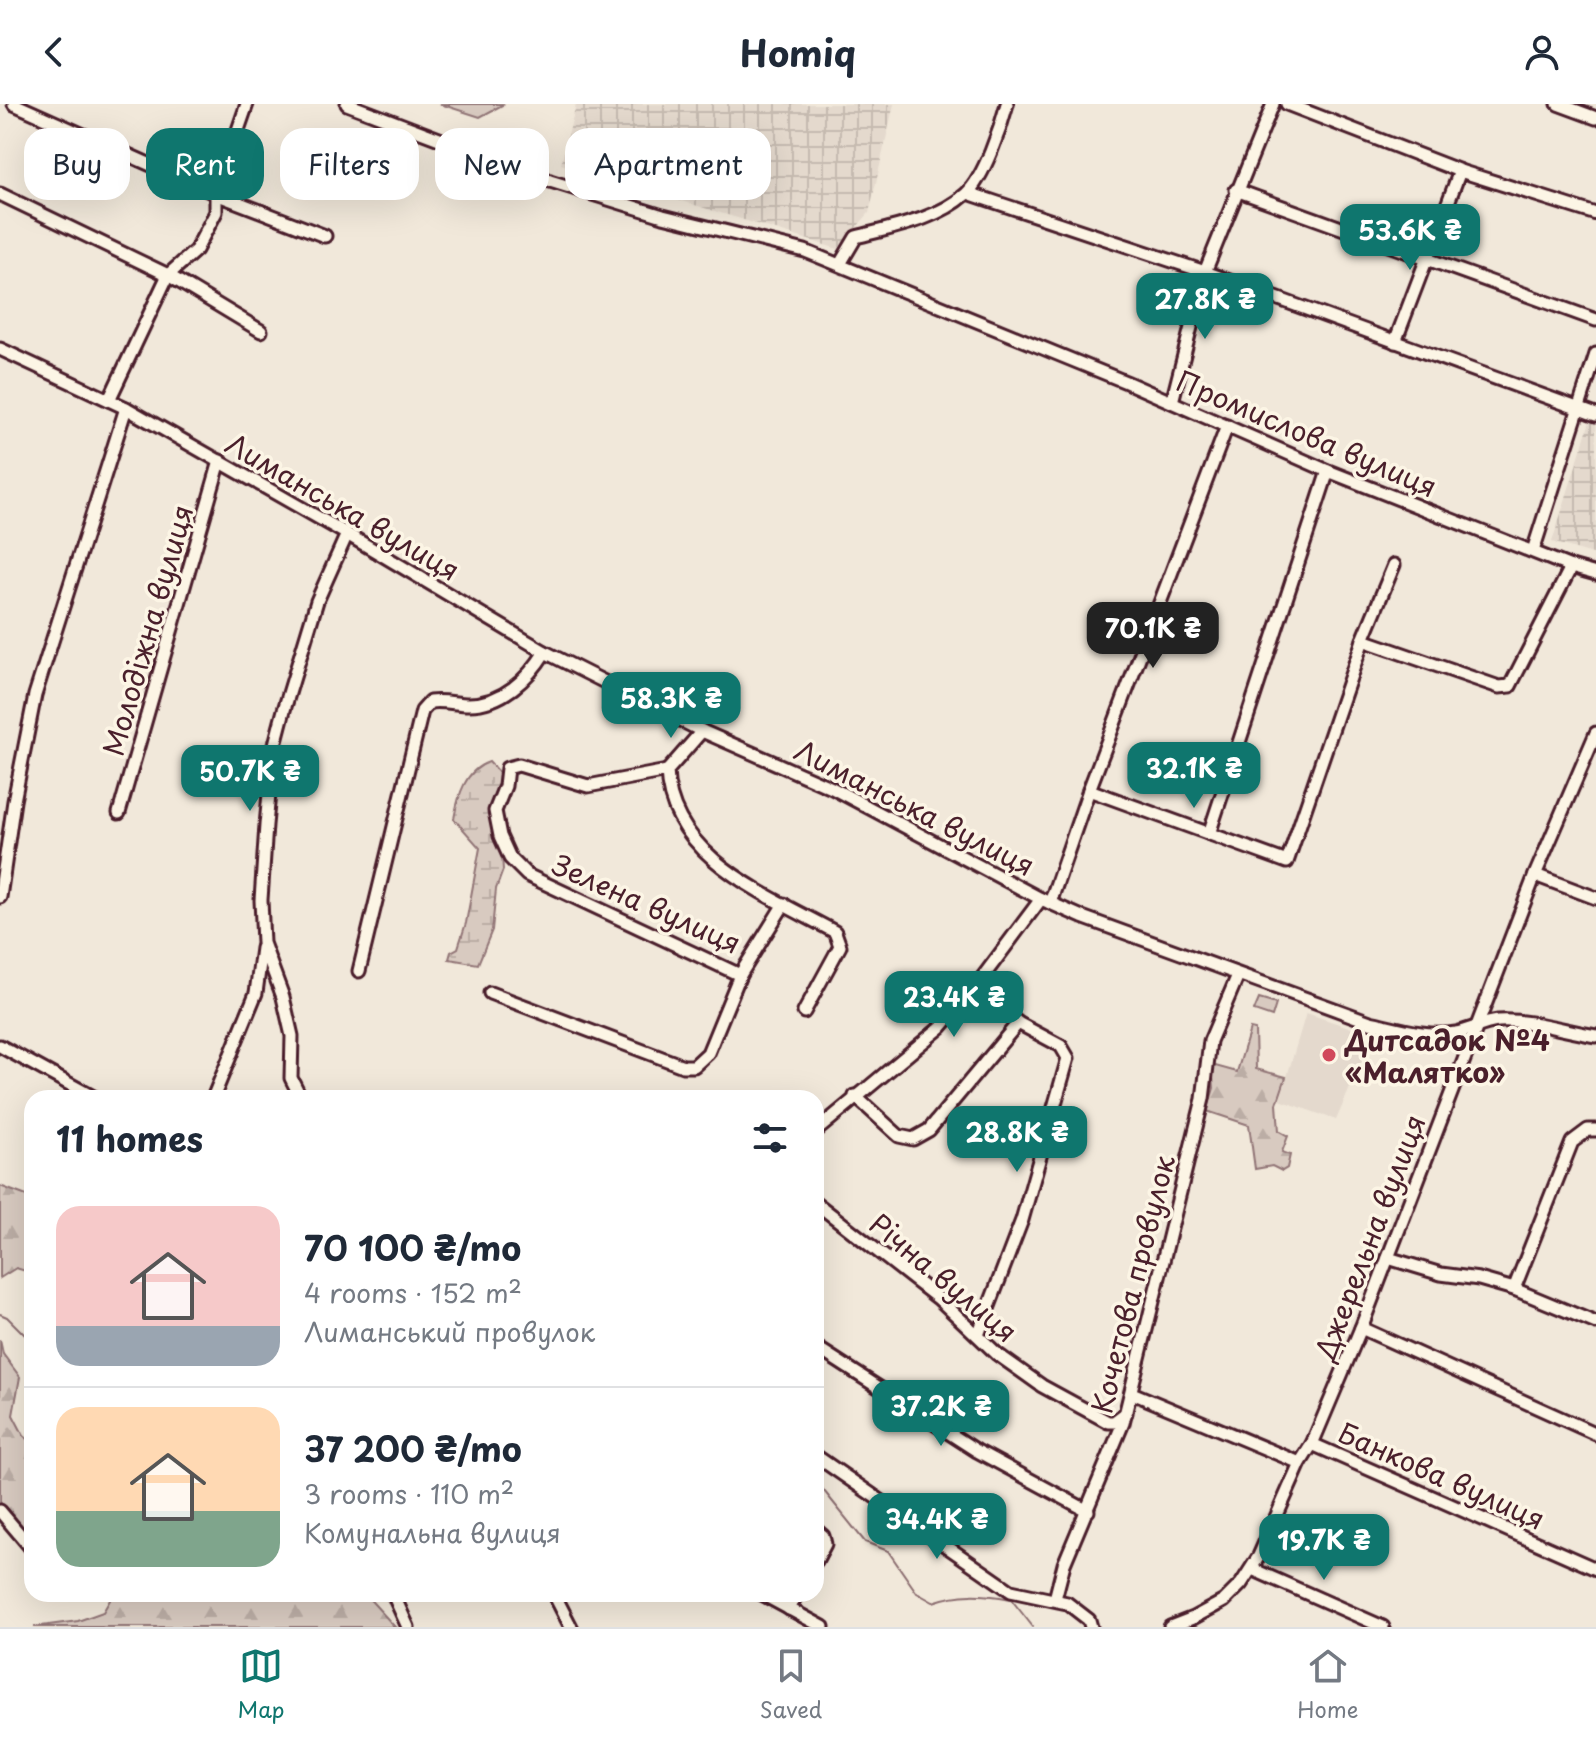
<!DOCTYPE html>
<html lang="en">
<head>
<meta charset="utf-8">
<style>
  body { margin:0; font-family:"Playpen Sans",sans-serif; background:#f6f6f7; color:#1f2937; height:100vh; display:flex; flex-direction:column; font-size:30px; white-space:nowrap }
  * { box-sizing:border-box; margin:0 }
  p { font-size:26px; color:#747a83 }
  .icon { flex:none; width:44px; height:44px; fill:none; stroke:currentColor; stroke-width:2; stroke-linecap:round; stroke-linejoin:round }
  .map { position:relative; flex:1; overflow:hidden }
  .side { position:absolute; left:24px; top:986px; width:800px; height:512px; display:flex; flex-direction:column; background:#fff; border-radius:24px; box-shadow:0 8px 32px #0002 }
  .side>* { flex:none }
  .banner { position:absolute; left:24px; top:24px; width:800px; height:72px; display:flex; gap:16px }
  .price { position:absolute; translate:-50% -68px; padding:0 18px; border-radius:16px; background:#0f766e; color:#fff; font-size:26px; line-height:52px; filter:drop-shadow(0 2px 4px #0008) }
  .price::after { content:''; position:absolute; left:50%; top:48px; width:24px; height:18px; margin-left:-12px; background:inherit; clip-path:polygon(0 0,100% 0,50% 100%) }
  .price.selected { background:#222; color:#fff }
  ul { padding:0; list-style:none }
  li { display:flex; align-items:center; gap:24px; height:200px; padding:0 32px }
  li+li { border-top:2px solid #e0e1e3 }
  li span { display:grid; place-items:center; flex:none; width:224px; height:160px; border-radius:24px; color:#555 }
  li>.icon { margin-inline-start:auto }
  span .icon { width:96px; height:96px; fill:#fffc; stroke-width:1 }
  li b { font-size:34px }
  h2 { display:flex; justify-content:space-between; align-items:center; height:96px; padding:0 32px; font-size:34px }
  .tag { padding:0 28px; border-radius:24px; background:#fff; box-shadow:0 8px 32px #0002; font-size:28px; line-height:72px }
  .tag.selected { background:#0f766e; color:#fff }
  header { display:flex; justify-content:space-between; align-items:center; height:104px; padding:0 32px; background:#fff; font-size:36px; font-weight:700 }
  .tab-bar { display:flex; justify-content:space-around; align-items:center; height:112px; border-top:2px solid #e0e1e3; background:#fff; font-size:22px; color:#747a83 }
  .tab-bar a { display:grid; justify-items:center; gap:4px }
  .tab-bar .selected { color:#0f766e }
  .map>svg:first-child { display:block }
</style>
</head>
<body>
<header><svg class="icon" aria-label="back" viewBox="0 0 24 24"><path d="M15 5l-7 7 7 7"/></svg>Homiq<svg class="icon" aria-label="person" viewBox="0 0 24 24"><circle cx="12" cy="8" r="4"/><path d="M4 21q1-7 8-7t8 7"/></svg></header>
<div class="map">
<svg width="1596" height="1523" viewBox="0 0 1596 1523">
  <defs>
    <pattern id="industrial-grid" width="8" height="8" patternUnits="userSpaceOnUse" patternTransform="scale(2)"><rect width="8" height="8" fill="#e4d9cd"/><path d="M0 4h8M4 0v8" fill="none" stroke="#c5bab0"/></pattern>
    <pattern id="grass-tufts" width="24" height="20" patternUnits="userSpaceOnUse" patternTransform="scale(2)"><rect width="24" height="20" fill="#d8cac0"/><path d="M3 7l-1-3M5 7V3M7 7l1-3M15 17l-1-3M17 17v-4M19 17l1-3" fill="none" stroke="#bbada5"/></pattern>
    <pattern id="forest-firs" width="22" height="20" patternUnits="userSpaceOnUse" patternTransform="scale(2)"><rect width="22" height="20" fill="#d8cac0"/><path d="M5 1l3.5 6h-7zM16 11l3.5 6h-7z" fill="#bbada5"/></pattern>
    <pattern id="wetland-marsh" width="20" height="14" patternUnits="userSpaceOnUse" patternTransform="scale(2)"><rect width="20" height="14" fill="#d8cac0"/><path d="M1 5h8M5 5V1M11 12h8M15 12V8" fill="none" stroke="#bbada5"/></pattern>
  </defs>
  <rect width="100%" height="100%" fill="#f1e8da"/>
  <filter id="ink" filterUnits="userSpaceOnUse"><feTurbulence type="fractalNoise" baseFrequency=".0125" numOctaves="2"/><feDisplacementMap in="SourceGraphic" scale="16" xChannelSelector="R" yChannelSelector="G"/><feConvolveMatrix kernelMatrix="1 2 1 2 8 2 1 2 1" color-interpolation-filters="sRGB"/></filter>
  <g filter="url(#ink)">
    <path fill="#e4d9cd" d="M1306,909L1373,931L1336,1016L1280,996Z"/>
    <g fill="url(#industrial-grid)">
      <path d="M576,0H894L869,109L838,145L561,60Z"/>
      <path d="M1590,317L1596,319V451L1552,438Z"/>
    </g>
    <path fill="url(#grass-tufts)" stroke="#917476" stroke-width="2" d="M1259,895L1276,900L1272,913L1254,907Z"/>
    <g fill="url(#forest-firs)" stroke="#917476" stroke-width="2">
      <path d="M440,0H504L480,13Z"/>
      <path d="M1250,925L1255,926L1256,965L1286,973L1277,1000L1279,1027L1288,1032L1282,1048L1290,1051L1287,1064L1282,1067L1272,1062L1255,1065L1249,1021L1207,1007L1214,984L1212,961L1237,968Z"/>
      <path d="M0,1082L32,1094V1169L16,1164L0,1174Z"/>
      <path d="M0,1236L3,1250L20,1273L13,1311L24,1332L32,1338V1434L0,1398Z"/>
      <path d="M109,1490H365L395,1523H34L78,1517L103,1508L110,1496Z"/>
    </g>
    <path fill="url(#wetland-marsh)" stroke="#917476" stroke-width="2" d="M489,658L501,671L492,720L502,751L503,766L496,785L492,826L478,860L449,855L451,848L458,844L466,819L480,744L454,715C458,692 465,666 489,658Z"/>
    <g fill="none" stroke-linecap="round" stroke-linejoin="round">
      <g stroke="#8b6d6f" stroke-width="2">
        <path d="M0,1210L7,1213L32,1238"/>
        <path d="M816,1377L865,1438L888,1447L917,1489L933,1498C960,1488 983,1490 1011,1495L1033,1523"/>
      </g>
      <g stroke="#4a1f2b" stroke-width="17">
        <g id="minor">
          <path d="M14,0L216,90L325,132"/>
          <path d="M347,0L550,77L663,112L805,147L1126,278L1328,367L1571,463L1596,470"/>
          <path d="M1287,0L1460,67L1596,110"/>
          <path d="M1558,0L1596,14"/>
          <path d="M1236,86L1596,216"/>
          <path d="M968,89L1205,168L1596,311"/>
          <path d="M0,90L168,171L261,227"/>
          <path d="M840,160L856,133C893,123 937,116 966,90C984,74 1001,23 1007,0"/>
          <path d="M1395,238L1460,67"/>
          <path d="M0,245L126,304L347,430L545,548L702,627L832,684L1041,795L1082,813L1370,918C1398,924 1427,934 1456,929C1470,926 1483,919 1498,917C1529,915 1565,927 1596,932"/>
          <path d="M109,296L168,171L196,146L216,108V90L247,0"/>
          <path d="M1172,298L1205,168L1273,0"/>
          <path d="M1533,447L1596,250"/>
          <path d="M1363,536L1499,583L1510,582L1571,463"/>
          <path d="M667,667L702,627"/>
          <path d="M1089,686L1287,758L1363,536L1394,461"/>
          <path d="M119,709L220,357"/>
          <path d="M1209,730L1328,367"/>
          <path d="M1535,771L1596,794"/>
          <path d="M0,793L14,697L35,591L126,304"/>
          <path d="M1050,799L1089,686L1227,322"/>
          <path d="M784,800L740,871L527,771L510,754L500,732L495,707L505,682L507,664L519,661L588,682L667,667C670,754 770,792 835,828L840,842L804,908"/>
          <path d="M359,867L422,607L430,598C443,596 456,600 469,600C502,600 528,575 545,548"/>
          <path d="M976,882L1018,919L1061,942L1068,954L1022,1116L978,1231"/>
          <path d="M490,889L683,962H694L708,949L740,871"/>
          <path d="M0,942L95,994"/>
          <path d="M855,992L899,1032L913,1035L929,1026L1018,919"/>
          <path d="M213,994L256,889L262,844"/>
          <path d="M301,994L291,974L292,932L283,893L263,839L261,796L266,721L273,648L284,606L317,497L347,430"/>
          <path d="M816,1027L941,923L976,882L1041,795"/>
          <path d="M816,1099L939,1195L997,1250L1042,1282L1108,1318H1114L1126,1309"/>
          <path d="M1388,1154L1441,1170L1479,1175L1514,1185L1596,1219"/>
          <path d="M1514,1185L1572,1038L1588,1026H1596"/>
          <path d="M1361,1224L1596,1330"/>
          <path d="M816,1243L977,1347L1088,1407"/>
          <path d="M1132,1289L1300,1359"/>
          <path d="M1312,1340L1596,1465"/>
          <path d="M816,1352L1011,1487L1067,1499L1089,1516L1091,1523"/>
          <path d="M0,1407L32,1445"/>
          <path d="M816,1426L823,1432L825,1440L816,1457"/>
          <path d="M1252,1465L1383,1523"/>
          <path d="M393,1490L408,1523"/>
          <path d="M554,1490L571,1523"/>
          <path d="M762,1490L823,1523"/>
          <path d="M1055,1495L1064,1460L1123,1319L1203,995L1210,937L1238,871"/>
          <path d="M789,1505L797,1490"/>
          <path d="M1170,1523L1193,1514L1224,1497L1241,1480L1259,1452L1300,1359L1312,1340L1361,1224L1535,771L1596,629"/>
        </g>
      </g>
      <use href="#minor" stroke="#fcf5e5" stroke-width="11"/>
    </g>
  </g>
  <circle fill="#d1495b" stroke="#fcf5e5" stroke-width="3" cx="1329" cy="951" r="8"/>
  <g text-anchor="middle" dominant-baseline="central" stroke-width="7" stroke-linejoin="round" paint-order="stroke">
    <g font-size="28" fill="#4a1f2b" stroke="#fcf5e5">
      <text transform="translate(1307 329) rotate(23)">Промислова вулиця</text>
      <text transform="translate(343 402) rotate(30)">Лиманська вулиця</text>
      <text transform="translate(147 526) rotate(-74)">Молодіжна вулиця</text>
      <text transform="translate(915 703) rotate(27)">Лиманська вулиця</text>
      <text transform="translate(647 799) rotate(24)">Зелена вулиця</text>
      <text transform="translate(1369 1133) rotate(-69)">Джерельна вулиця</text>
      <text transform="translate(944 1173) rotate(40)">Річна вулиця</text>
      <text transform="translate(1132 1180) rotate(-76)">Кочетова провулок</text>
      <text transform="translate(1442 1371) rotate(24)">Банкова вулиця</text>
    </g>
    <g font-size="28" font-weight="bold" fill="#4a1f2b" stroke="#fcf5e5" text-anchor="start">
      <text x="1345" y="935">Дитсадок №4<tspan x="1345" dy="32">«Малятко»</tspan></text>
    </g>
  </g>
</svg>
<b class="price" style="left:1410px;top:168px">53.6K ₴</b>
<b class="price" style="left:1205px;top:237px">27.8K ₴</b>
<b class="price selected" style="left:1153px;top:566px">70.1K ₴</b>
<b class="price" style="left:671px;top:636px">58.3K ₴</b>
<b class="price" style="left:1194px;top:706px">32.1K ₴</b>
<b class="price" style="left:250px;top:709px">50.7K ₴</b>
<b class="price" style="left:954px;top:935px">23.4K ₴</b>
<b class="price" style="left:1017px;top:1070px">28.8K ₴</b>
<b class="price" style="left:941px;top:1344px">37.2K ₴</b>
<b class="price" style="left:937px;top:1457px">34.4K ₴</b>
<b class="price" style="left:1324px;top:1478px">19.7K ₴</b>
<div class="banner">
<a class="tag">Buy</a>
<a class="tag selected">Rent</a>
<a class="tag">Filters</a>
<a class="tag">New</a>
<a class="tag">Apartment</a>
</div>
<section class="side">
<h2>11 homes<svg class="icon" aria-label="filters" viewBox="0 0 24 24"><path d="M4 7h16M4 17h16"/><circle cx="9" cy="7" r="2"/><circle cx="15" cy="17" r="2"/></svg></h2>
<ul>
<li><span style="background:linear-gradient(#f6c9c9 75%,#9aa5b1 0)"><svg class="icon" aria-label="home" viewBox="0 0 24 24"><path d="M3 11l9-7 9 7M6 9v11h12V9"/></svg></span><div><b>70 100 ₴/mo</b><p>4 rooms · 152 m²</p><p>Лиманський провулок</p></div></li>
<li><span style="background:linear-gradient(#ffd9b3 65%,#7fa58c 0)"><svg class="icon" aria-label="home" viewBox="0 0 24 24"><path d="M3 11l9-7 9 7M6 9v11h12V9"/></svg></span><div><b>37 200 ₴/mo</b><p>3 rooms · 110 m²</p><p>Комунальна вулиця</p></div></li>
</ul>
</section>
</div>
<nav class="tab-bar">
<a class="selected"><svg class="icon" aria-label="map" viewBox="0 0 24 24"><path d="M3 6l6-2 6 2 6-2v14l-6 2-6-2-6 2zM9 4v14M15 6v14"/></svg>Map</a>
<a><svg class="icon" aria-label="saved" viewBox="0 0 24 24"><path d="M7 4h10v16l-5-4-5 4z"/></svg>Saved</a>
<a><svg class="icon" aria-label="home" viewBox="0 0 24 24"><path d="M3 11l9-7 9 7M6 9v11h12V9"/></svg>Home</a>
</nav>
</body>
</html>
